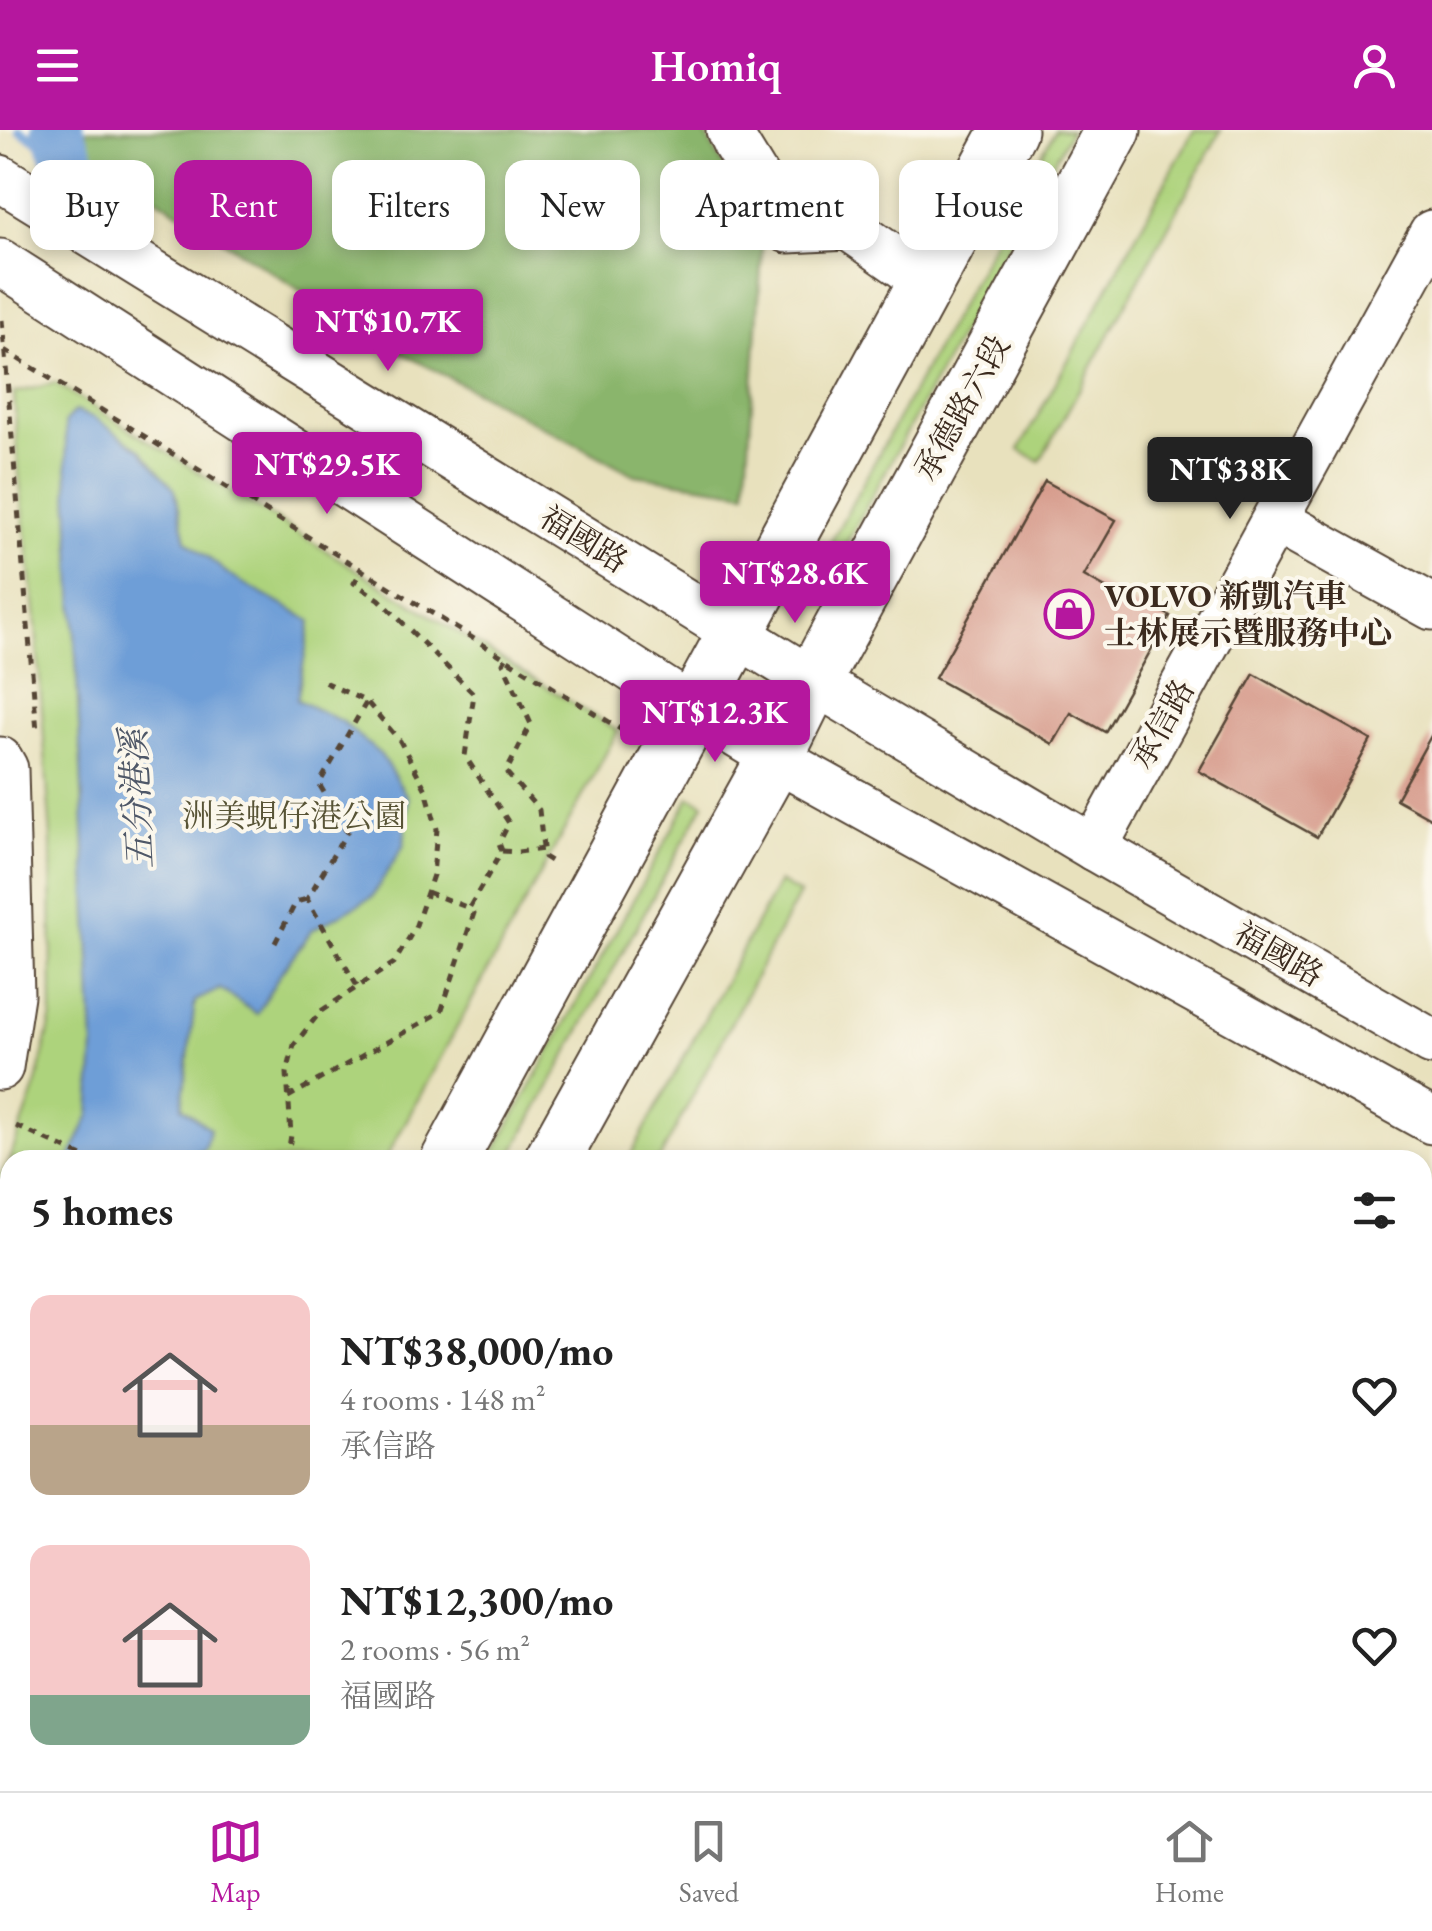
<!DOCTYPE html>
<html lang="en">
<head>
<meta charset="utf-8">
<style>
  body { margin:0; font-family:"EB Garamond","Noto Serif TC",serif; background:#f6f6f6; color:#222; height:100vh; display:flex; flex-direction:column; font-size:38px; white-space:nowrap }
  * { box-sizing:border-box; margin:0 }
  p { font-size:32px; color:#767676 }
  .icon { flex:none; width:55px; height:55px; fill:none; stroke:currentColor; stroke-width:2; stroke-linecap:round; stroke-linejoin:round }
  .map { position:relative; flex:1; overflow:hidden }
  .details { position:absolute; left:0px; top:1020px; width:1432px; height:642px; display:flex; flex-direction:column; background:#fff; border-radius:30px 30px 0 0; box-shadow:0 5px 15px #0003 }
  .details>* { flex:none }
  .guide { position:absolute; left:30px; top:30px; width:1372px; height:90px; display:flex; gap:20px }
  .price { position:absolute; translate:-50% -85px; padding:0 22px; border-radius:10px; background:#b5179e; color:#fff; font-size:32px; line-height:65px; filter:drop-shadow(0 2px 5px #0008) }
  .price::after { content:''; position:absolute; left:50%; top:60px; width:30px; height:22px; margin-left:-15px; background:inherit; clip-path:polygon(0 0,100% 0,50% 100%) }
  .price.selected { background:#222; color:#fff }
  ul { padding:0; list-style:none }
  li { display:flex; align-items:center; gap:30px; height:250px; padding:0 30px }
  li span { display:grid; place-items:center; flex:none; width:280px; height:200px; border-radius:20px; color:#555 }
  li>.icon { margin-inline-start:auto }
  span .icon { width:120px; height:120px; fill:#fffc; stroke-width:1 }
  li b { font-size:42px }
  h2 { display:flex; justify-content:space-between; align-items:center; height:120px; padding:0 30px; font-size:42px }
  .tag { padding:0 35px; border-radius:20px; background:#fff; box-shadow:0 5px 15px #0003; font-size:35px; line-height:90px }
  .tag.selected { background:#b5179e; color:#fff }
  header { display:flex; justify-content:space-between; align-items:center; height:130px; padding:0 30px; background:#b5179e; color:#fff; font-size:45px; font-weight:600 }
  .dock { display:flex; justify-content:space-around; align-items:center; height:140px; border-top:2px solid #e0e0e0; background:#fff; font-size:28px; color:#767676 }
  .dock a { display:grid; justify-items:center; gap:5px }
  .dock .selected { color:#b5179e }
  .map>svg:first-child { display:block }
</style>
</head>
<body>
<header><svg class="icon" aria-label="menu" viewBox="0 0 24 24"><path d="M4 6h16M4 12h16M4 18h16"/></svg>Homiq<svg class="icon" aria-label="person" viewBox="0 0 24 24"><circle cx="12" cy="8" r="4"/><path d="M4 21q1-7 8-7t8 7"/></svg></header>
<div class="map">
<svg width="1432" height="1661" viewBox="0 0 1432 1661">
  <rect width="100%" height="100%" fill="#fbf7ec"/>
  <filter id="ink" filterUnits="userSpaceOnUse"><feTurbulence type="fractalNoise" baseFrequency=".01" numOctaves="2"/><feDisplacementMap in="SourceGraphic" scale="20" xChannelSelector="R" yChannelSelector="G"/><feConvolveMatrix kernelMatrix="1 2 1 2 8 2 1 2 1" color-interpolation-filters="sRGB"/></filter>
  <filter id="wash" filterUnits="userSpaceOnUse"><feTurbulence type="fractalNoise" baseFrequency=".0048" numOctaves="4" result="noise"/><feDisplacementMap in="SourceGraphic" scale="40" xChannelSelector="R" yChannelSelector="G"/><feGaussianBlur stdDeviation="2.25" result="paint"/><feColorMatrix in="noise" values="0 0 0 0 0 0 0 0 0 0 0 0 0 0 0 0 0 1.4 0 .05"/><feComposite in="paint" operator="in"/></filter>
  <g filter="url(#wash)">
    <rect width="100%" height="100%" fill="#e8e1bd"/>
    <g fill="#add37c" stroke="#747e4d" stroke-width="2.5">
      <path d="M1055,0H1071L826,451L813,445Z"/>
      <path d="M1194,0H1221L1040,331L1019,320Z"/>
      <path d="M55,253L618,601L385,1030H10V1652L151,1653L149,1661H0V1045L8,1034L37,953L52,886L51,708L35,482L19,345L14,263Z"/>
      <path d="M690,667L704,674L509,1030H490Z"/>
      <path d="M779,752L799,764L659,1030H628Z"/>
      <path d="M377,1653V1652L422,1653L420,1661H375Z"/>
    </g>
    <path fill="#8ab56c" stroke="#627045" stroke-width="2.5" d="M85,0H703L763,106L746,362L635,345L379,211L93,27Z"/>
    <g fill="#6e9ed7" stroke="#54647a" stroke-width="2.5">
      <path d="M75,281L95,288L140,319L175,360L186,410L232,447L311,491L297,570L341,591L381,625L408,668L404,715L372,767L312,800L280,844L257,884L220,859L195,871L182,977L210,999L204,1019L172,1030H69L90,985L94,916L65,292Z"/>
      <path d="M10,1121V1283L0,1295V1135Z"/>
    </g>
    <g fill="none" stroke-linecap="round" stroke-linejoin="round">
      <path stroke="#6e9ed7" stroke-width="9" d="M19,0L70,32"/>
      <path stroke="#6e9ed7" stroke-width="52" d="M57,0L70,32L66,57"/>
    </g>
    <g id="blocks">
      <g fill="#d69a8a">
        <path d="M1045,351L1116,390L1084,446L1147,481L1151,475L1170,486L1105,602L1071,583L1053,614L935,548Z"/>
        <path d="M1254,544L1371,610L1317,707L1199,641Z"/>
        <path d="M1432,604V689L1396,669Z"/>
        <path d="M0,1484L10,1486V1569L0,1566Z"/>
        <path d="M693,1652H1199L1194,1661H707Z"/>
      </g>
    </g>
  </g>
  <g filter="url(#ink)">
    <use href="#blocks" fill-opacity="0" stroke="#554536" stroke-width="2.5"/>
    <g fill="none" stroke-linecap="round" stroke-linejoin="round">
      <g stroke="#554536" stroke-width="49">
        <g id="minor">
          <path d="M729,0L736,15L788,100L848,97L927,152"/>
          <path d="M0,48L813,551L1094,718L1432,912"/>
          <path d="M0,132L694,579L775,628L1432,991"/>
          <path d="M1275,390L1432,477"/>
          <path d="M0,630L5,639L11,865L0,937"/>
          <path d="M1094,718L1432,103"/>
          <path d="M1422,1637L1432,1619"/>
          <path d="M0,1653L32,1661"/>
        </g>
      </g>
      <g stroke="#554536" stroke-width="59">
        <g id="major">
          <path d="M449,1030L1009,0"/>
          <path d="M552,1030L775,628L813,551L1113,0"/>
          <path d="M213,1661L215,1652"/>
          <path d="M307,1661L309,1652"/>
        </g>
      </g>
      <g stroke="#554536" stroke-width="5" stroke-dasharray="8 8" stroke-linecap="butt">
        <path d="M2,190L37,601"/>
        <path d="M4,220L622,600"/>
        <path d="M506,528L503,533L531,594L506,642L539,680L544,727L552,732"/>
        <path d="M502,721L518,722L544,719"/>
        <path d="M427,762L469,778"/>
        <path d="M275,813L296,772L307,769"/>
        <path d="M357,856L307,769L347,702L319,654L366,573"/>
        <path d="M288,967L441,882L474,783L469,778L502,721L499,713L509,693L465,626L474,564L379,469L354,453L362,440"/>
        <path d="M16,996L91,1030"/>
        <path d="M287,1030L291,1005L287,943L294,915L321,881L394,833L415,798L433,745L437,699L426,660L400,611L367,572L322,551"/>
      </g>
      <use href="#minor" stroke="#fff" stroke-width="45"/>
      <use href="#major" stroke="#fff" stroke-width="55"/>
    </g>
  </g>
  <defs>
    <g id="shop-ring" transform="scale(2.5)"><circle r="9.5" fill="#fbf7ec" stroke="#b5179e" stroke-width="1.5"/><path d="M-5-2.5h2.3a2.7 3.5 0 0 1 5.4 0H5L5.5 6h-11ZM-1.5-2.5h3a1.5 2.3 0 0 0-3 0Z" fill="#b5179e"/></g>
  </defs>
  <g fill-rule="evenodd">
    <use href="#shop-ring" x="1069" y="484"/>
  </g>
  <g text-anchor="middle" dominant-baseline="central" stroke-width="8" stroke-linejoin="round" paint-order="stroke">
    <g font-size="32" fill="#3b2a1e" stroke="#fbf7ec">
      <text transform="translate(962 278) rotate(-61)">承德路六段</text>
      <text transform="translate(584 409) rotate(32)">福國路</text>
      <text transform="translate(1162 594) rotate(-61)">承信路</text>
      <text transform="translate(1279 824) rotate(30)">福國路</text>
    </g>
    <g font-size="32" font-weight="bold" fill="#3b2a1e" stroke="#fbf7ec" text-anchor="start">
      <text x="1104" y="466">VOLVO 新凱汽車<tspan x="1104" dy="37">士林展示暨服務中心</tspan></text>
    </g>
    <g font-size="32" fill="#585436" stroke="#fbf7ec">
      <text x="294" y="686">洲美蜆仔港公園</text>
    </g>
    <g font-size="35" font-style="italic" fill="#4f5868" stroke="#fbf7ec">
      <text transform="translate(136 669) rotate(-93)">五分港溪</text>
    </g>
  </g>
</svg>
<b class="price" style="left:388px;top:244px">NT$10.7K</b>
<b class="price" style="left:327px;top:387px">NT$29.5K</b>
<b class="price selected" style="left:1230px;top:392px">NT$38K</b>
<b class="price" style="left:795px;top:496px">NT$28.6K</b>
<b class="price" style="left:715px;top:635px">NT$12.3K</b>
<div class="guide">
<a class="tag">Buy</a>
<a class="tag selected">Rent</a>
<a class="tag">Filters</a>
<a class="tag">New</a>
<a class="tag">Apartment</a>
<a class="tag">House</a>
</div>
<section class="details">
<h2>5 homes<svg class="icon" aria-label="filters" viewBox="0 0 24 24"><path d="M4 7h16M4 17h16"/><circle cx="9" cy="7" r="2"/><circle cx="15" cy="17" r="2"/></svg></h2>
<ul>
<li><span style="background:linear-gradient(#f6c9c9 65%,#b9a48a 0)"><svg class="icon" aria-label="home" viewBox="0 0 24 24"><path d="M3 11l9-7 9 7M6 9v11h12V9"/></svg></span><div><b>NT$38,000/mo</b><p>4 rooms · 148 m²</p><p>承信路</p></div><svg class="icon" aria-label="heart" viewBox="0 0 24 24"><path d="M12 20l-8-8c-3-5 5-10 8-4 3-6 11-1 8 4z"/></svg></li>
<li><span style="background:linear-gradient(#f6c9c9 75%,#7fa58c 0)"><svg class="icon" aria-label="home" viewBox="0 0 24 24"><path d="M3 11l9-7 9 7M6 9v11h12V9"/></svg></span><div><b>NT$12,300/mo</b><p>2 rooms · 56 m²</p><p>福國路</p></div><svg class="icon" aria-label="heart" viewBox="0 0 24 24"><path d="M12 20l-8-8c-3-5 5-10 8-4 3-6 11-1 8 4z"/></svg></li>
</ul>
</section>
</div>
<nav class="dock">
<a class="selected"><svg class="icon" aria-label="map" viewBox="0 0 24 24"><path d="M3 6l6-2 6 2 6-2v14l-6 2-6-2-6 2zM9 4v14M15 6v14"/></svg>Map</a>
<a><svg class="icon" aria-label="saved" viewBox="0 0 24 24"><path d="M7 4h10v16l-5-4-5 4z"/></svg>Saved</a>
<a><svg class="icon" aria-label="home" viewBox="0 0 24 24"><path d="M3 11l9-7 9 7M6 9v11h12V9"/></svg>Home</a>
</nav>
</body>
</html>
